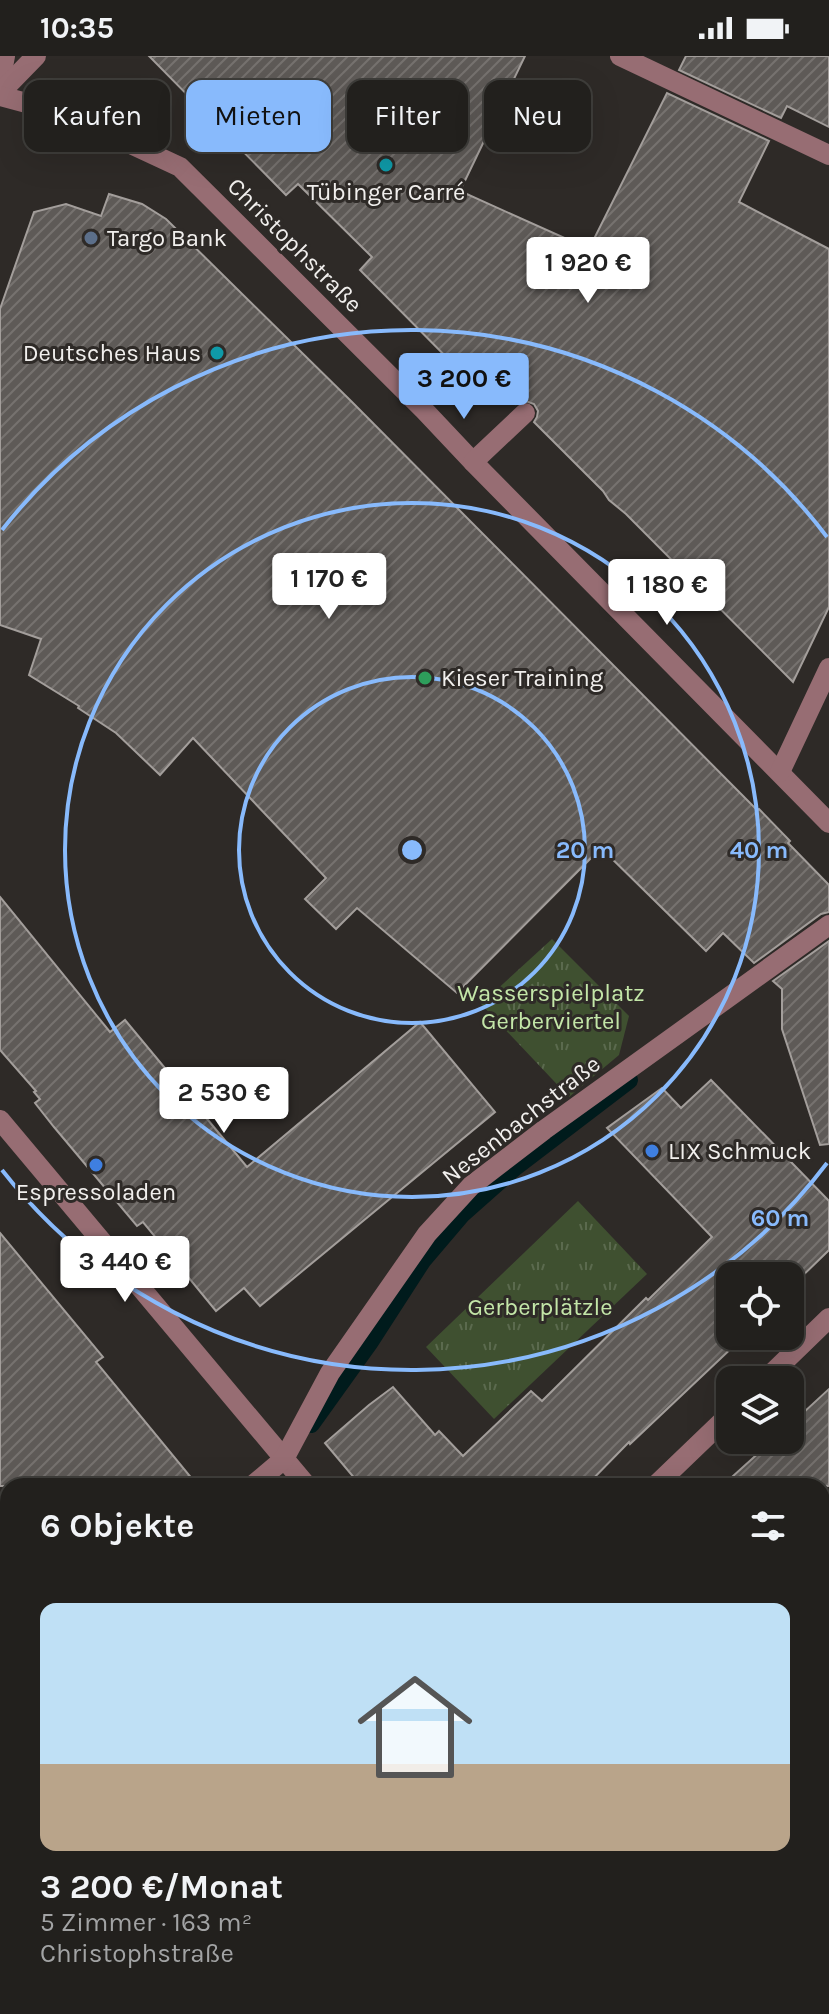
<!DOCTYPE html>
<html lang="de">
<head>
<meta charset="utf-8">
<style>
  body { margin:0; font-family:Karla,sans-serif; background:#2a2826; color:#f1f3f6; height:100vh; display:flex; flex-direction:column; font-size:30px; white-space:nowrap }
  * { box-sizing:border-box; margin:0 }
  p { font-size:26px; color:#a2a3a4 }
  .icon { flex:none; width:44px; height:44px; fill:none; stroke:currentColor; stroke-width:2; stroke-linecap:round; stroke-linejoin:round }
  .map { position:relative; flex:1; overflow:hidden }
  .side { position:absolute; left:0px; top:1422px; width:830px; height:536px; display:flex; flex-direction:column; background:#22201d; border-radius:24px 24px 0 0; box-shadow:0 8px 32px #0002,0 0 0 2px #3f3e3b }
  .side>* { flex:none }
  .hud { position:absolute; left:24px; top:24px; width:782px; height:72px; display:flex; gap:16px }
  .fabs { position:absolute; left:716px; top:1206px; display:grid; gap:16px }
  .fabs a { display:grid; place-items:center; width:88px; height:88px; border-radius:16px; background:#22201d; box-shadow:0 8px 32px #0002,0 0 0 2px #3f3e3b; font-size:40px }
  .price { position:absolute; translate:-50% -68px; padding:0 18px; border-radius:8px; background:#fff; color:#222; font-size:26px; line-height:52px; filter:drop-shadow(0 2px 4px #0008) }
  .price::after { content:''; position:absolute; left:50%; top:48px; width:24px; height:18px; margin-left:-12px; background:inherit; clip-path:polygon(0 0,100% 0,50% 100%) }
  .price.current { background:#88bafc; color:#111 }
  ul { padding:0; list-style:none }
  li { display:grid; align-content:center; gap:16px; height:424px; padding:0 40px }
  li+li { border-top:2px solid #3f3e3b }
  li span { display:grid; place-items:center; height:248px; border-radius:16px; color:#555 }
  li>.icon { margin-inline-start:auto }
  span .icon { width:144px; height:144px; fill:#fffc; stroke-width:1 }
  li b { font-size:34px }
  h2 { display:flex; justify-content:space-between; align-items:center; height:96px; padding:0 40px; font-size:34px }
  .pill { padding:0 28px; border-radius:16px; background:#22201d; box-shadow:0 8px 32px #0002,0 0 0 2px #3f3e3b; font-size:28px; line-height:72px }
  .pill.current { background:#88bafc; color:#111 }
  .status { display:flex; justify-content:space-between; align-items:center; height:56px; padding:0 40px; background:#22201d; direction:ltr }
  .status svg { height:22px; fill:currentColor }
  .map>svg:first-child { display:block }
</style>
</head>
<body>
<div class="status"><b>10:35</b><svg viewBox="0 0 49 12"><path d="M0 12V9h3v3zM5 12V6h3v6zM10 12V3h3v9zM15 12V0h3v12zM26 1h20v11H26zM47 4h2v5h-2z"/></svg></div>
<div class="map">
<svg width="829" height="1958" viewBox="0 0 829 1958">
  <defs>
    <pattern id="grass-tufts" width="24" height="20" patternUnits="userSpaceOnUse" patternTransform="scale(2)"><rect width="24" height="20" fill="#3f5030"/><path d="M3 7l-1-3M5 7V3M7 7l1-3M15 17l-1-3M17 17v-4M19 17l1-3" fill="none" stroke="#5b6a4e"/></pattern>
    <pattern id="building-hatch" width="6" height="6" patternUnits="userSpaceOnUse" patternTransform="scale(2)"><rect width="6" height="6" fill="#5e5a57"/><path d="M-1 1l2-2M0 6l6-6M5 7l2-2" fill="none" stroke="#76726f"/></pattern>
  </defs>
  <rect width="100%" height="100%" fill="#2e2a27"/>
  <g fill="url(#grass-tufts)">
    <path d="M552,883L629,960L619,999L569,1041L481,948Z"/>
    <path d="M578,1145L647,1218L494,1363L426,1291Z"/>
    <path d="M8,1629V1740L0,1748V1630Z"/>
  </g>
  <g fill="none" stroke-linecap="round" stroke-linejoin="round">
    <path stroke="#001b1c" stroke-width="18" d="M311,1368L369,1287L422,1205L462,1158L515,1111L629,1024"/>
  </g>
  <g fill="url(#building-hatch)" stroke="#a39e9b" stroke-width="2">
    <path d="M149,0H525L460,135L589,193L667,37L769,85L739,146L829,193V551L793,626L626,458L609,444L603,435L534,366L537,361L538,355L534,348L523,344L516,348L488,320L476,331L360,214L372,201L298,128L286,139Z"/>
    <path d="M686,0H829V71L787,50L781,62L679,14Z"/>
    <path d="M109,138L142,148L166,163L351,345L757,754L759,753L790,785L788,787L829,829V856L821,858L754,907L723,877L706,895L601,792L457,937L357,852L336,873L305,843L326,822L193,682L160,719L116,677L78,652L79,650L29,619L41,583L0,569V253L34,156L66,148L101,160Z"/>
    <path d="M0,841L110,976L125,964L247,1111L420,966L495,1056L260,1250L244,1232L216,1255L143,1166L137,1170L54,1071L35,1047L40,1043L34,1036L36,1035L0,994Z"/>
    <path d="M829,885V1088L820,1089L782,973V933L773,925Z"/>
    <path d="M711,1024L829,1145V1194L790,1232V1220H730V1280H740L735,1285L737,1287L630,1388L629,1386L586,1430H361L325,1387L369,1349L393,1331L435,1379L439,1375L463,1400L531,1335L542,1345L646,1242L648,1244L712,1181L607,1072L662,1032L681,1052Z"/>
    <path d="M0,1177L103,1301L96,1306L198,1430H0Z"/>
    <path d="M829,1333V1430H722L773,1384H790V1369Z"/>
  </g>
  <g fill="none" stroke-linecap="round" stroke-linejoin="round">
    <g stroke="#976d73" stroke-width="20">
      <path d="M620,0L829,99"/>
      <path d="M0,26L5,0"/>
      <path d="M0,37L36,0"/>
      <path d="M0,40L64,57L180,111L424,354L473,406L829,767"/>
      <path d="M473,406L525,357"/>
      <path d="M780,716L829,612"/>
      <path d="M0,1064L307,1430"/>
      <path d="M765,1324L829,1262"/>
      <path d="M252,1430L284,1403L330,1317L427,1178L471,1130L544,1074L829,869"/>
      <path d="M655,1430L730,1358"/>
      <path d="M0,1594L8,1592"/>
      <path d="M0,1771L8,1763"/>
      <path d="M109,1958L117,1950"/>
    </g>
    <g stroke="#f9b3be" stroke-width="20">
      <path d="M822,1769L829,1763"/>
      <path d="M822,1919L829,1914"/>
      <path d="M609,1958L618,1950"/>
      <path d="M775,1958L784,1950"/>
    </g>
  </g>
  <g fill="none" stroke="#88bafc" stroke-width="4">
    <circle cx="412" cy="794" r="173"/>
    <circle cx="412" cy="794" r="347"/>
    <path d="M827 1107A520 520 0 0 1 2 1114M2 474A520 520 0 0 1 827 481"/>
  </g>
  <g fill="#0f9aa8" stroke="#2e2a27" stroke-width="3">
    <circle cx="386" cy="109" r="8"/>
    <circle cx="217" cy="297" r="8"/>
  </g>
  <circle fill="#5c6f8a" stroke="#2e2a27" stroke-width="3" cx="91" cy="182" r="8"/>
  <circle fill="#2e9e5b" stroke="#2e2a27" stroke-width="3" cx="425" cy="622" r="8"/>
  <g fill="#3f7fe0" stroke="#2e2a27" stroke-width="3">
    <circle cx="652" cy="1095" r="8"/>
    <circle cx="96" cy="1109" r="8"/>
  </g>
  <g text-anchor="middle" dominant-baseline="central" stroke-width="6" stroke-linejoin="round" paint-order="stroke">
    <g font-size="24" fill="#f1efed" stroke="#2e2a27" text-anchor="start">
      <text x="386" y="136" text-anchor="middle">Tübinger Carré</text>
      <text x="107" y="182">Targo Bank</text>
      <text x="201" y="297" text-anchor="end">Deutsches Haus</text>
      <text x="441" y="622">Kieser Training</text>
      <text x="668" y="1095">LIX Schmuck</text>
      <text x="96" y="1136" text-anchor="middle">Espressoladen</text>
    </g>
    <g font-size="24" fill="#f1efed" stroke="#2e2a27">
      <text transform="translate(295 189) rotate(45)">Christophstraße</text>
      <text transform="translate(521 1064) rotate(-38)">Nesenbachstraße</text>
    </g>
    <g font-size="24" fill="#c3e6a8" stroke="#2e2a27">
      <text x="551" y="937">Wasserspielplatz<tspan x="551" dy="28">Gerberviertel</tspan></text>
      <text x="540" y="1251">Gerberplätzle</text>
    </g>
  </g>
  <circle cx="412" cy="794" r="12" fill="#88bafc" stroke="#2e2a27" stroke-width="4"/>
  <g font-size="24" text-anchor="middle" font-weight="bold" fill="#88bafc" stroke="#2e2a27" stroke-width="6" stroke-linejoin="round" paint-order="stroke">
    <text x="585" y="802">20 m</text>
    <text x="759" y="802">40 m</text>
    <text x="780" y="1170">60 m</text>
  </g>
</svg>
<div class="fabs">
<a><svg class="icon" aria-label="locate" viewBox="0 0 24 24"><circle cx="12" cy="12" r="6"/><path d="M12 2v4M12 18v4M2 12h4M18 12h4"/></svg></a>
<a><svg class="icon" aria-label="layers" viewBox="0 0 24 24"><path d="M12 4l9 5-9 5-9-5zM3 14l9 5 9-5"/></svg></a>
</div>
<b class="price" style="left:588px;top:249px">1 920 €</b>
<b class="price current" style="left:464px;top:365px">3 200 €</b>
<b class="price" style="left:329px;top:565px">1 170 €</b>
<b class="price" style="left:667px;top:571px">1 180 €</b>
<b class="price" style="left:224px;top:1079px">2 530 €</b>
<b class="price" style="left:125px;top:1248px">3 440 €</b>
<div class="hud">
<a class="pill">Kaufen</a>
<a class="pill current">Mieten</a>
<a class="pill">Filter</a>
<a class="pill">Neu</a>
</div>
<section class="side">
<h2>6 Objekte<svg class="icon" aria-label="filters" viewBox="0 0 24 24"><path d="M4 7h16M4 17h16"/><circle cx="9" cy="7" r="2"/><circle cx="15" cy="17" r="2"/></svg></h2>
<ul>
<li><span style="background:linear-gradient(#bfe0f5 65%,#b9a48a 0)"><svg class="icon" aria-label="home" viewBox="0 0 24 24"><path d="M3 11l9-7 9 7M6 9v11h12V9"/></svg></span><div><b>3 200 €/Monat</b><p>5 Zimmer · 163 m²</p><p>Christophstraße</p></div></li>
</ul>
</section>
</div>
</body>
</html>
